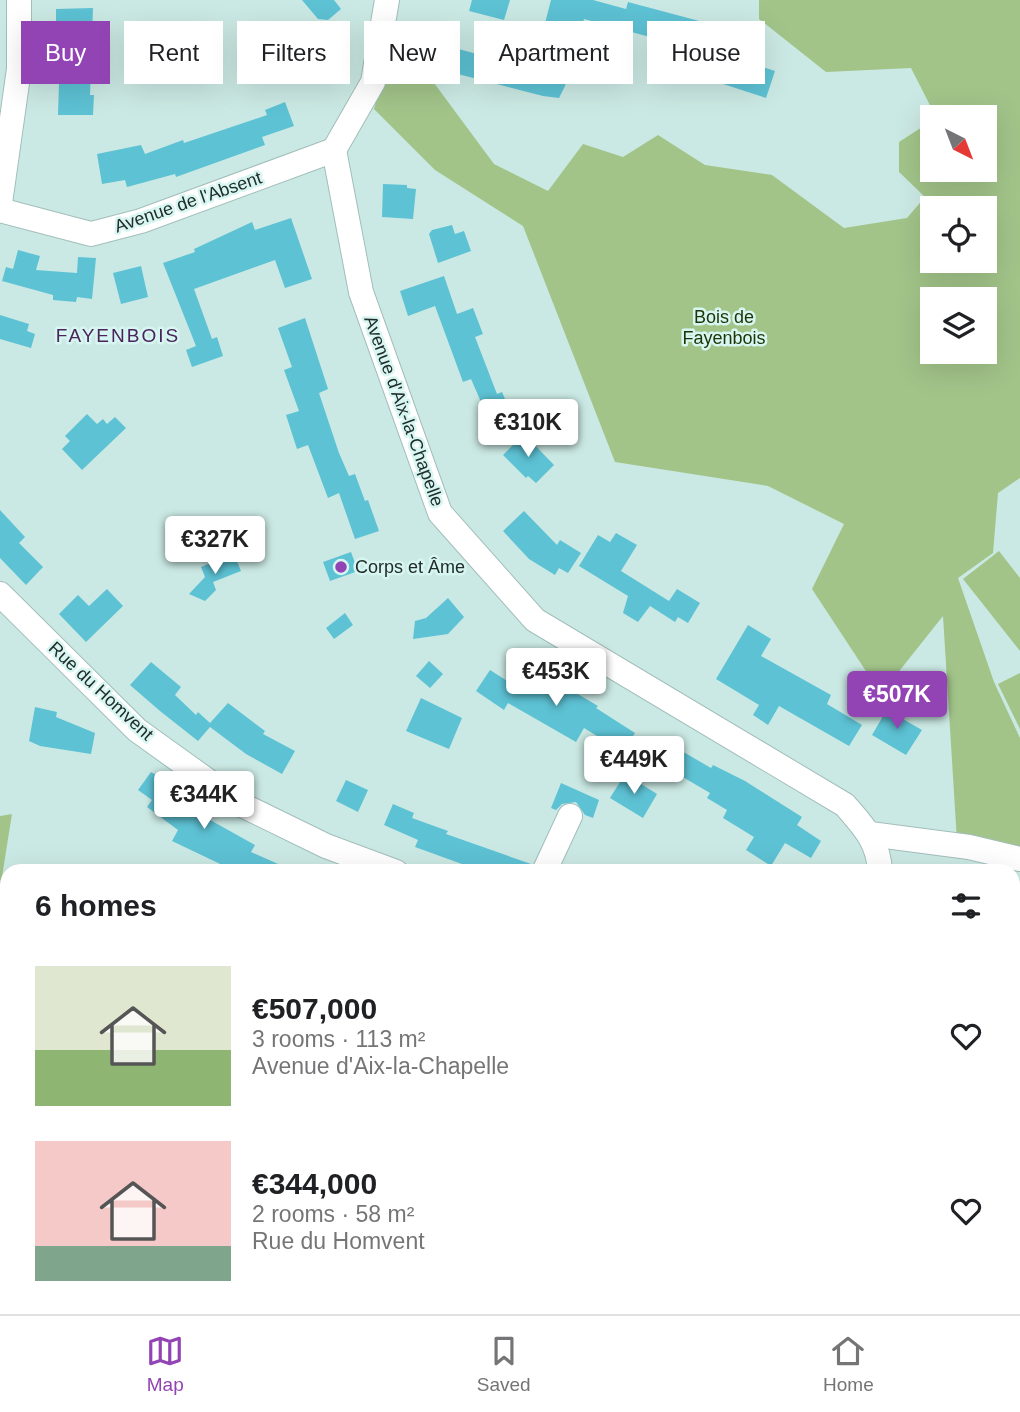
<!DOCTYPE html>
<html lang="en">
<head>
<meta charset="utf-8">
<style>
  body { margin:0; font-family:Helvetica,sans-serif; background:#f6f6f6; color:#202124; height:100vh; display:flex; flex-direction:column; font-size:26px; white-space:nowrap }
  * { box-sizing:border-box; margin:0 }
  p { font-size:23px; color:#757577 }
  .icon { flex:none; width:38px; height:38px; fill:none; stroke:currentColor; stroke-width:2; stroke-linecap:round; stroke-linejoin:round }
  .map { position:relative; flex:1; overflow:hidden }
  .sheet { position:absolute; left:0px; top:864px; width:1020px; height:450px; display:flex; flex-direction:column; background:#fff; border-radius:21px 21px 0 0; box-shadow:0 7px 28px #0002 }
  .sheet>* { flex:none }
  .hud { position:absolute; left:21px; top:21px; width:978px; height:63px; display:flex; gap:14px }
  .needle { width:46px; rotate:138deg }
  .tools { position:absolute; left:920px; top:105px; display:grid; gap:14px }
  .tools a { display:grid; place-items:center; width:77px; height:77px; border-radius:0px; background:#fff; box-shadow:0 7px 28px #0002; font-size:35px }
  .price { position:absolute; translate:-50% -60px; padding:0 16px; border-radius:7px; background:#fff; color:#222; font-size:23px; line-height:46px; filter:drop-shadow(0 2px 4px #0008) }
  .price::after { content:''; position:absolute; left:50%; top:42px; width:21px; height:16px; margin-left:-10px; background:inherit; clip-path:polygon(0 0,100% 0,50% 100%) }
  .price.current { background:#9344b4; color:#fff }
  ul { padding:0; list-style:none }
  li { display:flex; align-items:center; gap:21px; height:175px; padding:0 35px }
  li span { display:grid; place-items:center; flex:none; width:196px; height:140px; border-radius:0px; color:#555 }
  li>.icon { margin-inline-start:auto }
  span .icon { width:84px; height:84px; fill:#fffc; stroke-width:1 }
  li b { font-size:30px }
  h2 { display:flex; justify-content:space-between; align-items:center; height:84px; padding:0 35px; font-size:30px }
  .tag { padding:0 24px; border-radius:0px; background:#fff; box-shadow:0 7px 28px #0002; font-size:24px; line-height:63px }
  .tag.current { background:#9344b4; color:#fff }
  .dock { display:flex; justify-content:space-around; align-items:center; height:98px; border-top:2px solid #e0e0e0; background:#fff; font-size:19px; color:#757577 }
  .dock a { display:grid; justify-items:center; gap:4px }
  .dock .current { color:#9344b4 }
  .map>svg:first-child { display:block }
</style>
</head>
<body>
<div class="map">
<svg width="1020" height="1314" viewBox="0 0 1020 1314">
  <rect width="100%" height="100%" fill="#cbe9e4"/>
  <g fill="#a2c489" fill-rule="evenodd">
    <path d="M759,0H1020V478L998,493L993,553L958,578L994,682L1020,738V856L957,841L943,616L881,694L812,589L844,524L768,486L615,462L523,226L435,170L374,109L397,33L494,164L548,191L583,144L623,157L658,135L705,165L772,175L844,228L907,218L925,197L899,172V142L933,120V170H985V117H936L911,68L826,72L759,19ZM933,208H985V261H933ZM933,299H985V352H933Z"/>
    <path d="M999,551L1020,578V651L963,579Z"/>
    <path d="M1020,673V729L998,684Z"/>
    <path d="M12,814L0,889V816Z"/>
    <path d="M0,905L7,906V1307H1013V1177H1020V1314H0Z"/>
  </g>
  <g fill="none" stroke-linecap="round" stroke-linejoin="round">
    <g stroke="#4c83a1" stroke-width="5">
      <path d="M0,1285L7,1287"/>
      <path d="M197,1307L206,1314"/>
      <path d="M405,1307L408,1314"/>
      <path d="M330,1314L338,1307"/>
    </g>
  </g>
  <g fill="#5dc2d4">
    <path d="M302,0H334L341,9L328,20L318,19Z"/>
    <path d="M472,0H510L504,20L469,11Z"/>
    <path d="M551,0H593L626,9L628,2L718,26L712,51L775,71L766,98L649,60L657,39L584,19L565,86L559,98L543,96L423,65L430,41L538,71L549,32L543,31Z"/>
    <path d="M93,8L90,95H94L93,115H58L60,51H56V9Z"/>
    <path d="M285,102L294,126L262,137L265,145L176,177L175,174L127,187L125,180L102,184L97,154L141,145L145,154L183,140L184,143L267,115L265,110Z"/>
    <path d="M383,184L407,185V188L416,189L413,219L382,217Z"/>
    <path d="M291,218L312,279L285,288L275,260L194,289L212,339L217,337L223,356L192,367L186,350L196,346L163,263L195,252L194,249L252,222L255,230Z"/>
    <path d="M452,225L455,234L464,231L471,251L438,263L429,234L432,230Z"/>
    <path d="M18,250L40,256L36,270L77,273L78,257L96,258L92,299L77,297L76,302L53,300V295L2,281L6,267L13,269Z"/>
    <path d="M141,266L148,297L121,304L113,273Z"/>
    <path d="M444,276L457,314L473,308L483,334L475,337L497,394L502,392L508,406L520,400L526,415L511,421L514,424L486,436L480,421L488,418L471,379L463,382L435,306L408,316L400,291Z"/>
    <path d="M0,315L29,324L27,331L35,334L31,348L0,339Z"/>
    <path d="M305,318L328,389L319,393L339,453L349,476L355,474L365,501L368,500L379,531L355,539L339,493L328,498L308,445L297,449L286,415L299,411L284,370L292,367L278,328Z"/>
    <path d="M87,414L97,424L103,419L107,424L115,417L126,428L82,470L62,449L70,441L65,436Z"/>
    <path d="M524,434L554,465L536,483L528,476L526,478L503,455Z"/>
    <path d="M0,510L25,537L19,543L43,567L26,585L0,558Z"/>
    <path d="M524,511L557,545L560,540L581,553L568,573L559,568L555,575L529,559L503,531Z"/>
    <path d="M616,533L637,545L621,571L669,601L677,589L700,603L688,623L678,617L675,622L650,606L638,622L623,613L628,596L579,566L598,535L610,542Z"/>
    <path d="M351,552L358,571L330,581L323,562Z"/>
    <path d="M234,554L241,571L213,582L216,590L205,601L189,594L205,577L201,567Z"/>
    <path d="M107,589L123,606L86,642L59,614L78,595L89,606Z"/>
    <path d="M448,598L464,617L448,634L413,639L415,621L426,618Z"/>
    <path d="M345,613L353,625L334,639L326,628Z"/>
    <path d="M748,625L771,639L761,656L831,695L827,704L862,725L849,746L779,706L768,725L753,715L759,705L716,679Z"/>
    <path d="M429,661L443,674L430,688L416,676Z"/>
    <path d="M151,662L181,687L175,695L196,715L198,712L210,723L228,703L265,731L263,734L295,751L282,774L246,754L210,727L198,741L160,711L130,685Z"/>
    <path d="M490,670L526,693L539,671L598,706L596,708L635,733L623,752L584,728L576,742L508,703L504,710L476,691Z"/>
    <path d="M421,698L462,718L449,749L406,731Z"/>
    <path d="M889,706L903,715L901,718L922,730L906,755L872,735Z"/>
    <path d="M35,707L57,712L56,717L95,733L91,754L40,746L29,741Z"/>
    <path d="M680,750L711,768L713,765L745,781L802,817L797,825L821,841L811,858L785,843L771,866L746,850L754,837L723,818L727,810L707,798L710,793L669,769Z"/>
    <path d="M151,772L183,791L176,801L255,845L251,852L296,872H237L172,841L178,830L147,807L152,800L138,790Z"/>
    <path d="M625,774L657,794L643,818L610,798Z"/>
    <path d="M346,780L368,790L358,812L336,801Z"/>
    <path d="M561,783L599,800L593,818L585,815L576,802L562,804L556,810L551,808Z"/>
    <path d="M393,804L414,813L412,818L448,831L446,834L531,864L529,872H484L415,847L418,840L384,825Z"/>
  </g>
  <g fill="none" stroke-linecap="round" stroke-linejoin="round">
    <g stroke="#a2beba" stroke-width="26">
      <g id="minor">
        <path d="M334,150L361,292L440,513L535,620L845,805C864,827 879,842 880,872"/>
        <path d="M334,150L373,82L387,0"/>
        <path d="M0,203L19,69V0"/>
        <path d="M0,210L91,234L141,221L334,150"/>
        <path d="M0,594L137,730L240,804L326,846L396,872"/>
        <path d="M870,834L969,847L1020,859"/>
        <path d="M544,872L570,816"/>
        <path d="M1013,1073L1020,1072"/>
      </g>
    </g>
    <use href="#minor" stroke="#fff" stroke-width="24"/>
  </g>
  <circle fill="#9344b4" stroke="#d8f6f1" stroke-width="2.5" cx="341" cy="567" r="7"/>
  <g text-anchor="middle" dominant-baseline="central" stroke-width="5" stroke-linejoin="round" paint-order="stroke">
    <g font-size="18" fill="#212d2b" stroke="#d8f6f1">
      <text transform="translate(188 202) rotate(-19)">Avenue de l'Absent</text>
      <text transform="translate(404 411) rotate(70)">Avenue d'Aix-la-Chapelle</text>
      <text transform="translate(101 691) rotate(43)">Rue du Homvent</text>
    </g>
    <g font-size="18" fill="#1d3405" stroke="#d8f6f1">
      <text x="724" y="317">Bois de<tspan x="724" dy="21">Fayenbois</tspan></text>
    </g>
    <g font-size="18" fill="#212d2b" stroke="#d8f6f1" text-anchor="start">
      <text x="355" y="567">Corps et Âme</text>
    </g>
    <g font-size="19" letter-spacing="2" fill="#49235a" stroke="#d8f6f1">
      <text x="118" y="335">FAYENBOIS</text>
    </g>
  </g>
</svg>
<div class="tools">
<a><svg class="needle" viewBox="-14 -14 28 28"><path d="M0-13l5 13h-10z" fill="#e53935"/><path d="M0 13l5-13h-10z" fill="#757577"/></svg></a>
<a><svg class="icon" aria-label="locate" viewBox="0 0 24 24"><circle cx="12" cy="12" r="6"/><path d="M12 2v4M12 18v4M2 12h4M18 12h4"/></svg></a>
<a><svg class="icon" aria-label="layers" viewBox="0 0 24 24"><path d="M12 4l9 5-9 5-9-5zM3 14l9 5 9-5"/></svg></a>
</div>
<b class="price" style="left:528px;top:459px">€310K</b>
<b class="price" style="left:215px;top:576px">€327K</b>
<b class="price" style="left:556px;top:708px">€453K</b>
<b class="price current" style="left:897px;top:731px">€507K</b>
<b class="price" style="left:634px;top:796px">€449K</b>
<b class="price" style="left:204px;top:831px">€344K</b>
<div class="hud">
<a class="tag current">Buy</a>
<a class="tag">Rent</a>
<a class="tag">Filters</a>
<a class="tag">New</a>
<a class="tag">Apartment</a>
<a class="tag">House</a>
</div>
<section class="sheet">
<h2>6 homes<svg class="icon" aria-label="filters" viewBox="0 0 24 24"><path d="M4 7h16M4 17h16"/><circle cx="9" cy="7" r="2"/><circle cx="15" cy="17" r="2"/></svg></h2>
<ul>
<li><span style="background:linear-gradient(#dfe7d0 60%,#8fb573 0)"><svg class="icon" aria-label="home" viewBox="0 0 24 24"><path d="M3 11l9-7 9 7M6 9v11h12V9"/></svg></span><div><b>€507,000</b><p>3 rooms · 113 m²</p><p>Avenue d'Aix-la-Chapelle</p></div><svg class="icon" aria-label="heart" viewBox="0 0 24 24"><path d="M12 20l-8-8c-3-5 5-10 8-4 3-6 11-1 8 4z"/></svg></li>
<li><span style="background:linear-gradient(#f6c9c9 75%,#7fa58c 0)"><svg class="icon" aria-label="home" viewBox="0 0 24 24"><path d="M3 11l9-7 9 7M6 9v11h12V9"/></svg></span><div><b>€344,000</b><p>2 rooms · 58 m²</p><p>Rue du Homvent</p></div><svg class="icon" aria-label="heart" viewBox="0 0 24 24"><path d="M12 20l-8-8c-3-5 5-10 8-4 3-6 11-1 8 4z"/></svg></li>
</ul>
</section>
</div>
<nav class="dock">
<a class="current"><svg class="icon" aria-label="map" viewBox="0 0 24 24"><path d="M3 6l6-2 6 2 6-2v14l-6 2-6-2-6 2zM9 4v14M15 6v14"/></svg>Map</a>
<a><svg class="icon" aria-label="saved" viewBox="0 0 24 24"><path d="M7 4h10v16l-5-4-5 4z"/></svg>Saved</a>
<a><svg class="icon" aria-label="home" viewBox="0 0 24 24"><path d="M3 11l9-7 9 7M6 9v11h12V9"/></svg>Home</a>
</nav>
</body>
</html>
